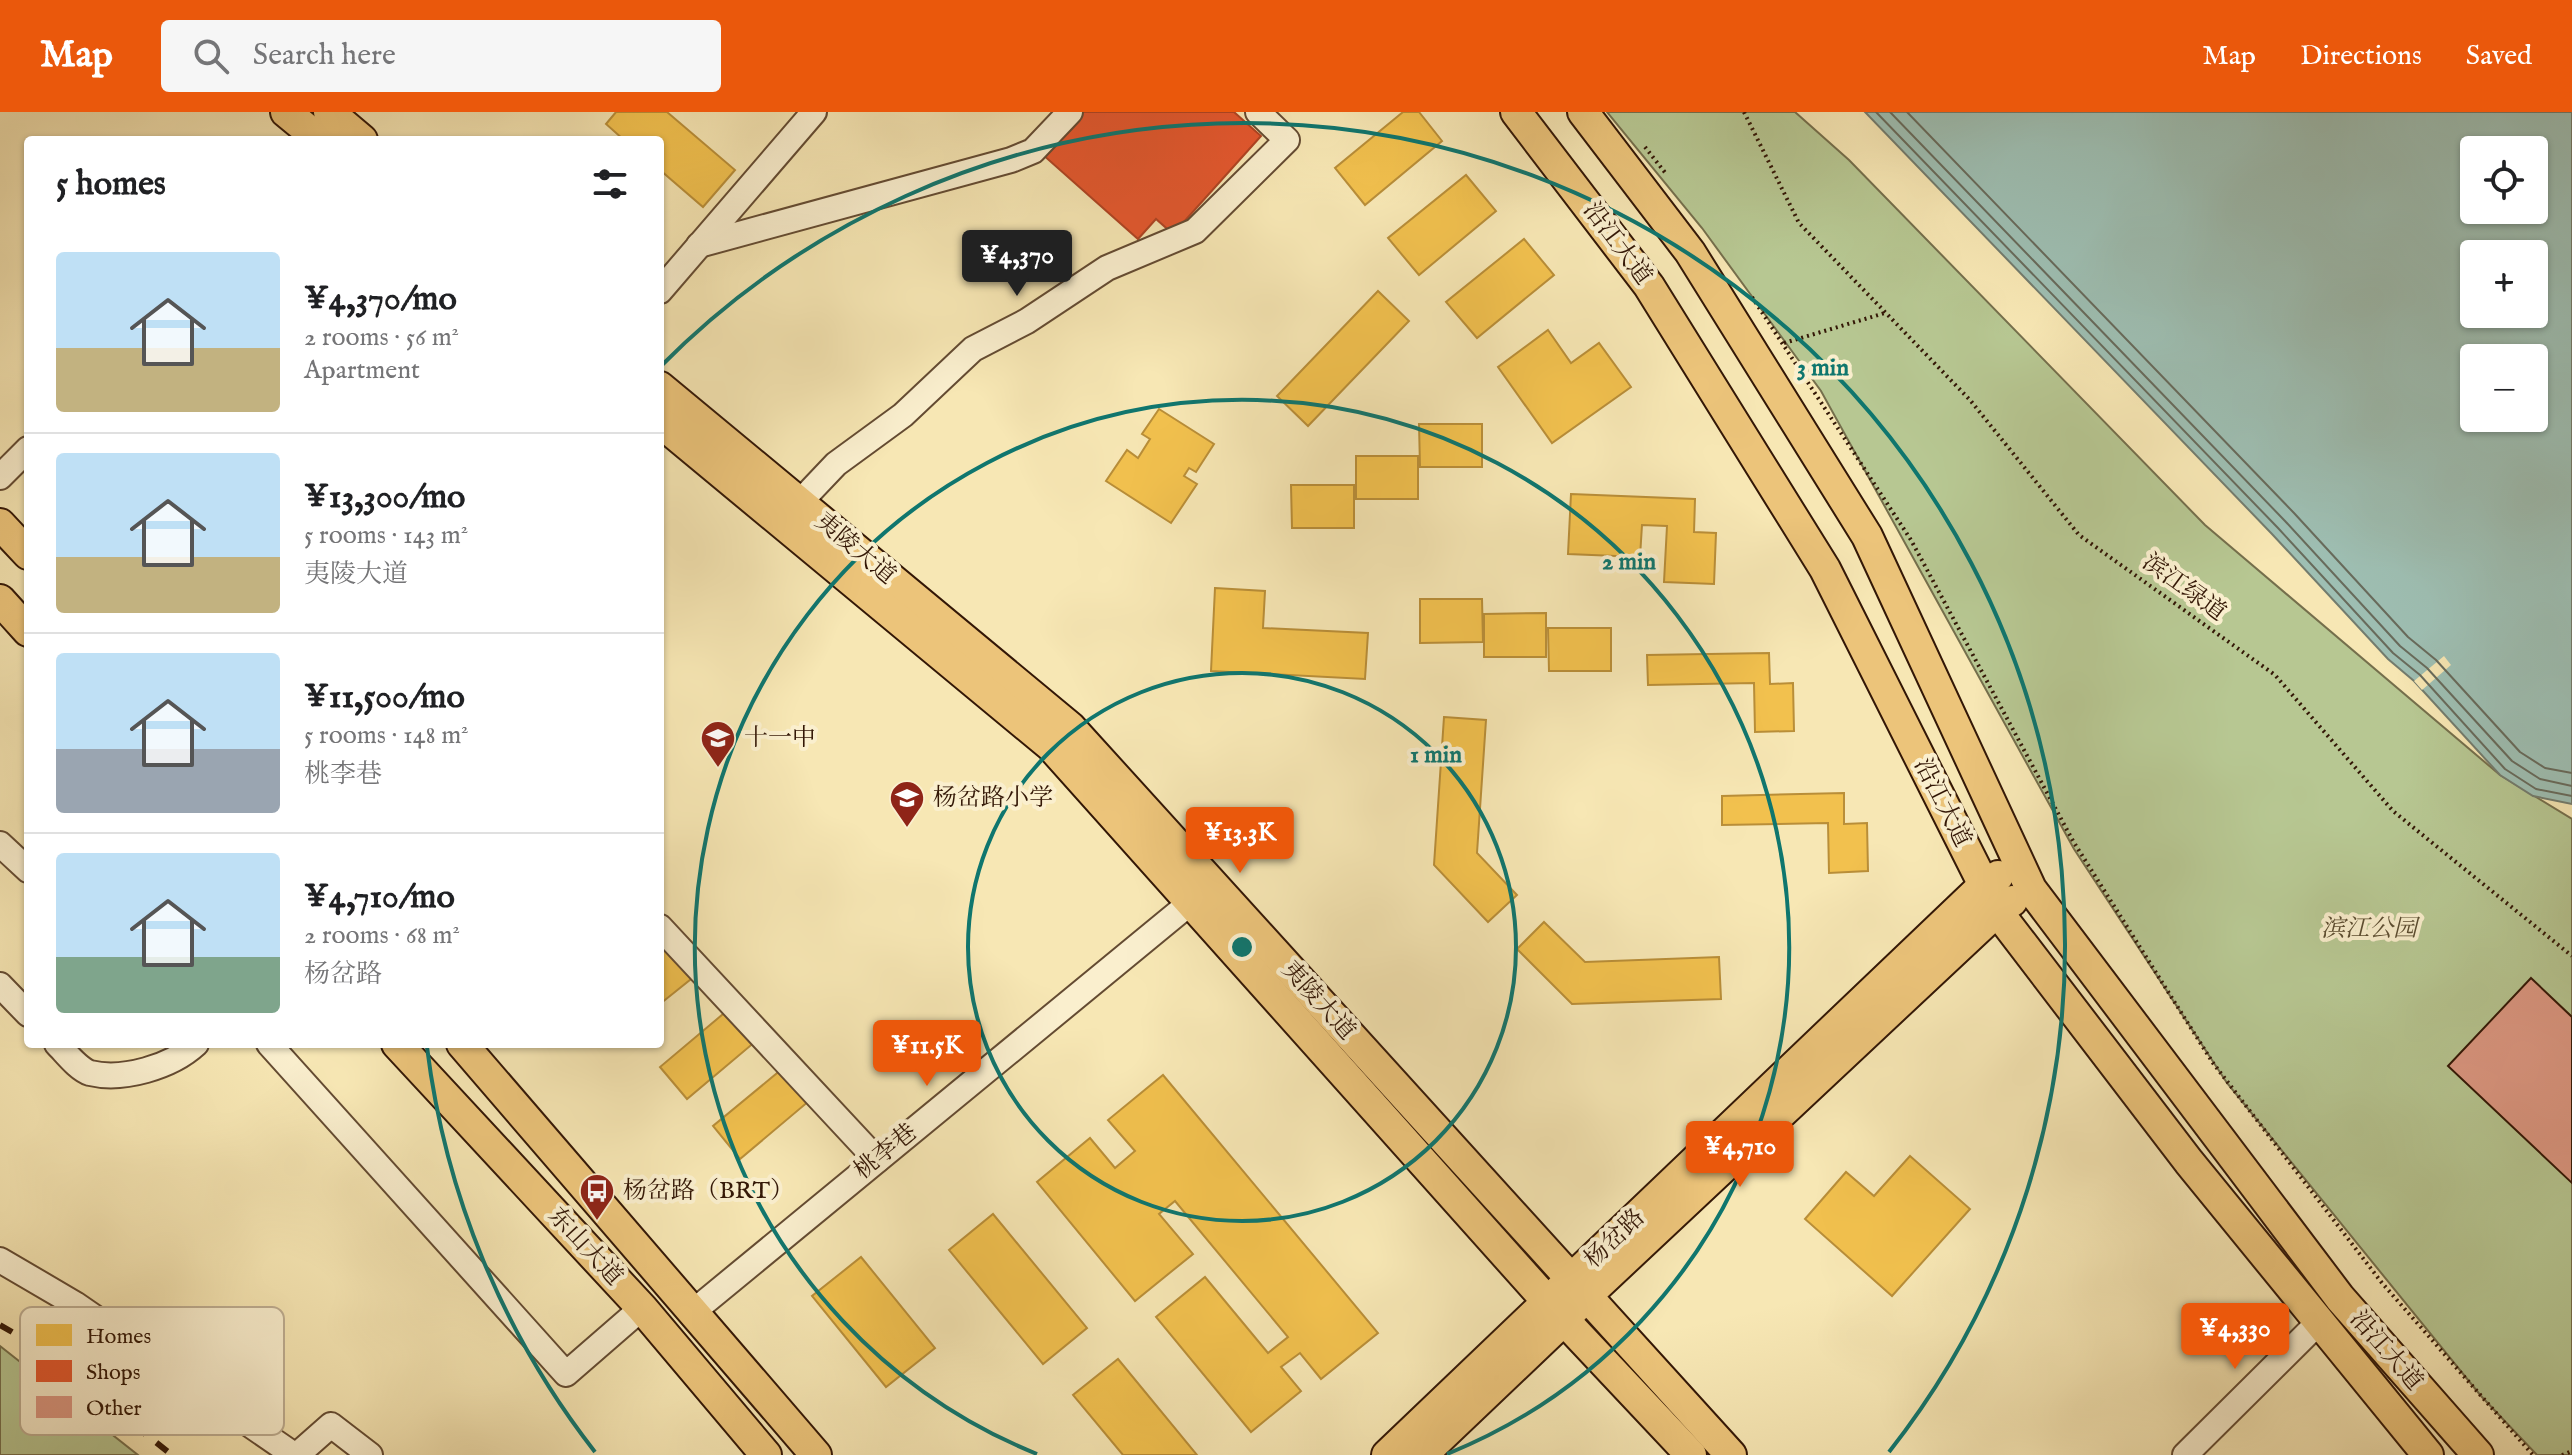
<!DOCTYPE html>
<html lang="en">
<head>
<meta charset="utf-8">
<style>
  body { margin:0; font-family:"IM FELL English","Noto Serif SC",serif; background:#f6f6f6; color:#202124; height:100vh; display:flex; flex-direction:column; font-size:30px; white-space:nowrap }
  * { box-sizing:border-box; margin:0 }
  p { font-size:26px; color:#757577 }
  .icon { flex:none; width:44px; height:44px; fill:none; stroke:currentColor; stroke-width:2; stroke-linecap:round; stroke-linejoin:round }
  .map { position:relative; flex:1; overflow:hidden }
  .sheet { position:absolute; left:24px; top:24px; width:640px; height:912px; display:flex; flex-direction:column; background:#fff; border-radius:8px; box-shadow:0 2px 6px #0004 }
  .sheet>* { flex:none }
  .controls { position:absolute; left:2460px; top:24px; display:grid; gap:16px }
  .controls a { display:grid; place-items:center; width:88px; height:88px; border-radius:8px; background:#fff; box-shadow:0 2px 6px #0004; font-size:40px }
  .price { position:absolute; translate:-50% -68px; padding:0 18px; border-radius:8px; background:#ea580c; color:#fff; font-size:26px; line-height:52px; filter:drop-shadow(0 2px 4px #0008) }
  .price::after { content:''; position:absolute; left:50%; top:48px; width:24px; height:18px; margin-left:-12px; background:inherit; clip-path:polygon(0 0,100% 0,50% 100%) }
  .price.on { background:#222; color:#fff }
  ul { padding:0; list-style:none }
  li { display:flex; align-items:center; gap:24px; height:200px; padding:0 32px }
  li+li { border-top:2px solid #e0e0e0 }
  li span { display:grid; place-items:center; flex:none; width:224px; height:160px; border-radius:8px; color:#555 }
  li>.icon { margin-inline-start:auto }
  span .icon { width:96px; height:96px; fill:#fffc; stroke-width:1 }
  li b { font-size:34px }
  h2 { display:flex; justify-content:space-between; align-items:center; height:96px; padding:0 32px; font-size:34px }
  header { display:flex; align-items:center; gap:48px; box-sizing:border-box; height:112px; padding:0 40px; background:#ea580c; color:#fff }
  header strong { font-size:38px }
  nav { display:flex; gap:44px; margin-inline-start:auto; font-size:28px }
  .search { width:560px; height:72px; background:#f6f6f6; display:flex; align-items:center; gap:20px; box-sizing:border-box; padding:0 28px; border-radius:8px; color:#757577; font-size:30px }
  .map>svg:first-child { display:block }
</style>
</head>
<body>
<header>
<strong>Map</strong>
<div class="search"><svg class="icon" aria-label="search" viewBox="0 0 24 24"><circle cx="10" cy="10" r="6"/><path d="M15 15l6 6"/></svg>Search here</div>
<nav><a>Map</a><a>Directions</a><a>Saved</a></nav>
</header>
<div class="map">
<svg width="2572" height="1343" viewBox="0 0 2572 1343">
  <rect width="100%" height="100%" fill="#f7e7b4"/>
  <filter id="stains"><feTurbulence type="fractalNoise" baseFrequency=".0025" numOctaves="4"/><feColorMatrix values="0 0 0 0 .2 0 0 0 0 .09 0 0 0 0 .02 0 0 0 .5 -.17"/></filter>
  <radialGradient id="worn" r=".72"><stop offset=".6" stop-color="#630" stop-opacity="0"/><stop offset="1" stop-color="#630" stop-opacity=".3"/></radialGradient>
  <g fill="#b7c792" stroke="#756f4c" stroke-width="2">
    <path d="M1607,0H1795L1849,48L2205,413L2500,663L2572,707V1343H2537L2481,1284L2227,971L2074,737L1821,279L1702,116Z"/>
    <path d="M0,1234L138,1343H0Z"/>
  </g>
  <path fill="#9ebfb3" stroke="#737c6e" stroke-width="2" fill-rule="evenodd" d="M1865,0H2572V692L2533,684L2500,663L2414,569L2388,547L2272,422ZM2474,38H2534V98H2474ZM2474,142H2534V202H2474ZM2474,246H2534V306H2474Z"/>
  <path fill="#f7e7b4" d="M2444,544L2451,553L2422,578L2414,569Z"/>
  <g fill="#f2c14e" stroke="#b98e38" stroke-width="2">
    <path d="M616,0H667L735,58L703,95L660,58V28H624L606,12Z"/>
    <path d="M1403,0H1419L1442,29L1365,93L1335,56Z"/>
    <path d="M1466,63L1496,99L1419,163L1388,126Z"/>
    <path d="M1524,127L1554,163L1477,226L1446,190Z"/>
    <path d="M1378,179L1409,209L1308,314L1277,284Z"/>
    <path d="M1548,218L1571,251L1599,231L1631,275L1552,331L1498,255Z"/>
    <path d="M1159,297L1214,332L1196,360L1189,356L1184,364L1197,372L1171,411L1106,369L1127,338L1138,346L1150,327L1142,322Z"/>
    <path d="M1419,312H1482V355H1420Z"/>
    <rect x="1356" y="344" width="62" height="43"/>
    <path d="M1291,373H1354V416H1292Z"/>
    <path d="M1571,382L1695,387L1694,420L1716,421L1714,472L1664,470L1667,414L1642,413L1640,445L1568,442Z"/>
    <path d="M1215,476L1265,479L1263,516L1368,521L1365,567L1211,559Z"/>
    <path d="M1420,487H1482L1483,530L1420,531Z"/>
    <path d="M1546,501V545H1484V502Z"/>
    <path d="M1548,516H1611V559H1549Z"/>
    <path d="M1769,541L1770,572L1793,571L1794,619L1755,620L1754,571L1648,573L1647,543Z"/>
    <path d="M1444,605L1486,608L1477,741L1517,783L1488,810L1434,753Z"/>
    <path d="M1844,681V712L1867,711L1868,759L1829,761L1828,711L1722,713V684Z"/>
    <path d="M1544,810L1585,850L1719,845L1721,887L1572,892L1517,837Z"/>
    <path d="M668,830L696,863L660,892V837Z"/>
    <path d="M729,897L756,929L687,987L660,955Z"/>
    <path d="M782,957L809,989L740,1047L713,1014Z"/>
    <path d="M1163,963L1378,1221L1321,1267L1300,1241L1281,1255L1301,1279L1251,1320L1156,1205L1205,1165L1268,1241L1288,1225L1175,1089L1159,1102L1193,1142L1135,1189L1037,1070L1090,1026L1115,1056L1135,1039L1108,1008Z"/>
    <path d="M1910,1044L1970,1097L1892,1184L1805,1107L1846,1060L1874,1084Z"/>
    <path d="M993,1102L1087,1216L1043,1252L949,1138Z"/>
    <path d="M861,1145L935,1236L886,1275L812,1184Z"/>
    <path d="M1118,1247L1197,1343H1123L1073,1283Z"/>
  </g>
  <path fill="#e4572e" stroke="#af4422" stroke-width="2" d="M1079,0H1234L1261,24L1173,122L1156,107L1138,127L1042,42Z"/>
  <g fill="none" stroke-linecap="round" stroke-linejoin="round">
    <g stroke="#686b5c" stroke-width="2">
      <path d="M1876,0L2278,416L2393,541L2420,563L2505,657L2536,677L2572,684"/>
      <path d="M1890,0L2285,409L2400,534L2427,556L2512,649L2540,667L2572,674"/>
      <path d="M1907,0L2294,401L2408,525L2436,548L2520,640L2545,656L2572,661"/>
    </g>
  </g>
  <path fill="#dd9883" stroke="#331706" stroke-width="2" d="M2531,866L2572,905V1071L2448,954Z"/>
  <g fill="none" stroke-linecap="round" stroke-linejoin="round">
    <g stroke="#644b32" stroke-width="28">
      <g id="minor">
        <path d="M699,133L1011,48L1033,39L1070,0"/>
        <path d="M660,179L814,0"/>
        <path d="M0,365L28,337"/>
        <path d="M799,391L836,352L903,303L973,237L1027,209L1107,156L1195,119L1287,28L1258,0"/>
        <path d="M0,732L28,758"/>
        <path d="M660,815L877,1048"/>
        <path d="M0,873L28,902"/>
        <path d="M57,932C66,941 78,957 90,961C123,969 171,955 196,932"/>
        <path d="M269,932L566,1262L642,1196"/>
        <path d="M0,1148L75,1192L294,1343"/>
        <path d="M694,1199L1190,791"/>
        <path d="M297,1343L331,1313L370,1343"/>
        <path d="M2185,1343L2319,1210"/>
      </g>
    </g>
    <g stroke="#331706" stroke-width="34">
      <g id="major">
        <path d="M286,0L320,28"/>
        <path d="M329,0L362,28"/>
        <path d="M1516,0L1649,174L1825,457L1997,799L2189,1050L2428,1343"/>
        <path d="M1583,0L1690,140L1867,424L2031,777L2340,1186L2478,1343"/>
        <path d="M660,275L1070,615L1731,1343"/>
        <path d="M660,310L1051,634L1564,1208L1691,1343"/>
        <path d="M0,412L28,442"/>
        <path d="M0,488L28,519"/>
        <path d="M397,932L642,1196L766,1343"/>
        <path d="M462,932L816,1343"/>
        <path d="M1387,1343L1984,773L1998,764"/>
        <path d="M1422,1343L1564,1208L1585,1185L1997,799L2012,789"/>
      </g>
    </g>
    <g stroke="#331706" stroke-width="4" stroke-dasharray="2 4" stroke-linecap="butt">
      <path d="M1744,0L1799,111L1970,288L2079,423L2275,563L2393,699L2572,844"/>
      <path d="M1645,35L1667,63"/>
      <path d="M1752,185L1911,428L2073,729L2213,951L2382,1171L2533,1343"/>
      <path d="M1784,231L1885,201"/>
      <path d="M2562,1343L2572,1339"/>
    </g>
    <use href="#minor" stroke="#faefce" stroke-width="24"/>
    <use href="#major" stroke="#ecc47a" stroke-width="30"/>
    <path stroke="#331706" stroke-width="6" stroke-dasharray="14 14" stroke-linecap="butt" d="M0,1213L26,1228L172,1343"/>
  </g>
  <g fill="none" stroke="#0f766e" stroke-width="4">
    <circle cx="1242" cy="835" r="274"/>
    <path d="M1037 1342A547 547 0 1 1 1447 1342"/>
    <path d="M595 1340A821 821 0 0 1 427 935M661 254A821 821 0 0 1 1889 1340"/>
  </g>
  <defs>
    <g id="school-pin" transform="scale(1.8)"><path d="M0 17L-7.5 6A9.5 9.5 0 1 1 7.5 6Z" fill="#8f2418" stroke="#faefce"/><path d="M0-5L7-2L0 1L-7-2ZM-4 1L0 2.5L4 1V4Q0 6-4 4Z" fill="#fff"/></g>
    <g id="bus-pin" transform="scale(1.8)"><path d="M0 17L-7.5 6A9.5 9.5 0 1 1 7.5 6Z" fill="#8f2418" stroke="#faefce"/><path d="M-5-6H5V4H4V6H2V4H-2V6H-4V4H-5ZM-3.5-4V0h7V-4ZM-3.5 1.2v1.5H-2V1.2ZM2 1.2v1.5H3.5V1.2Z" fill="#fff"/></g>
  </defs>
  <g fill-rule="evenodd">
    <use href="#school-pin" x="718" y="626"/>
    <use href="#school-pin" x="907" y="686"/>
    <use href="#bus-pin" x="597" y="1079"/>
  </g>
  <g text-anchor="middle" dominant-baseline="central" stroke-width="8" stroke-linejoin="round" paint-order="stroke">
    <g font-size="24" fill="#331706" stroke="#faefce">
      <text transform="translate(1617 132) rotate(53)">沿江大道</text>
      <text transform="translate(855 437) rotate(40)">夷陵大道</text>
      <text transform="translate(2184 476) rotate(36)">滨江绿道</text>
      <text transform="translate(1942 691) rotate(63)">沿江大道</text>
      <text transform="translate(1318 889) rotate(48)">夷陵大道</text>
      <text transform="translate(886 1040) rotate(-39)">桃李巷</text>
      <text transform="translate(1615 1127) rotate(-44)">杨岔路</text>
      <text transform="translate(585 1135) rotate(47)">东山大道</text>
      <text transform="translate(2386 1239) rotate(49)">沿江大道</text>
    </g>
    <g font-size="24" fill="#331706" stroke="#faefce" text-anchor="start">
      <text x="744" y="626">十一中</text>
      <text x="933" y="686">杨岔路小学</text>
      <text x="623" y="1079">杨岔路（BRT）</text>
    </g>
    <g font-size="24" font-style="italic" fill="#5b4c30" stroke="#faefce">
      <text x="2369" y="817">滨江公园</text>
    </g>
  </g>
  <rect x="20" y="1195" width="264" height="128" rx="12" fill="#faefce" stroke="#beae92" stroke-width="2"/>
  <rect x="36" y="1212" width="36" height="22" fill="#f2c14e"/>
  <rect x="36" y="1248" width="36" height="22" fill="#e4572e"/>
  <rect x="36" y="1284" width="36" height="22" fill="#dd9883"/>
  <g font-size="22" fill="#331706">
    <text x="86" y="1231">Homes</text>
    <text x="86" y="1267">Shops</text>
    <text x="86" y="1303">Other</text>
  </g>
  <circle cx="1242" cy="835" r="12" fill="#0f766e" stroke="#faefce" stroke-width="4"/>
  <g font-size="24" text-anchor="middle" font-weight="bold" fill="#0f766e" stroke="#faefce" stroke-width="8" stroke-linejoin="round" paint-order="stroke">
    <text x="1823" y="263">3 min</text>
    <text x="1629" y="457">2 min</text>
    <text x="1436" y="650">1 min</text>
  </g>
  <rect width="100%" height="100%" filter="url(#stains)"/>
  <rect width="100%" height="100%" fill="url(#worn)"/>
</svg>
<div class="controls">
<a><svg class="icon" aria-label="locate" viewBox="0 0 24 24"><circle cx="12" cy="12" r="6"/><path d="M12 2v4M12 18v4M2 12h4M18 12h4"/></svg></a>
<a>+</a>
<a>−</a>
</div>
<b class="price on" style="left:1017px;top:186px">¥4,370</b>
<b class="price" style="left:1240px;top:763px">¥13.3K</b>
<b class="price" style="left:927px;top:976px">¥11.5K</b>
<b class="price" style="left:1740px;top:1077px">¥4,710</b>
<b class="price" style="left:2235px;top:1259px">¥4,330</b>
<section class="sheet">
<h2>5 homes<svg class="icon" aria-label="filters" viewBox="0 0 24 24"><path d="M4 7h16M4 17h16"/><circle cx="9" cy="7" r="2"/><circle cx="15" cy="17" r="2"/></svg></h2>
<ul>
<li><span style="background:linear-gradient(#bfe0f5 60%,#c2b280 0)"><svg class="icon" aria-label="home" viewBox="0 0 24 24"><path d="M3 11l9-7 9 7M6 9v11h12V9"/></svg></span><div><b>¥4,370/mo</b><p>2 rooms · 56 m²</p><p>Apartment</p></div></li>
<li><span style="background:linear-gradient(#bfe0f5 65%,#c2b280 0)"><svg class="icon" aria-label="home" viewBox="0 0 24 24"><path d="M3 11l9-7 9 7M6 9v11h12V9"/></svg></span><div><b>¥13,300/mo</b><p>5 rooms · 143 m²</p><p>夷陵大道</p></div></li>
<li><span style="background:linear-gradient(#bfe0f5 60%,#9aa5b1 0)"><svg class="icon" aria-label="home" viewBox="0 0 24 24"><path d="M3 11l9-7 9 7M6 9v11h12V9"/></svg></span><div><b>¥11,500/mo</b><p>5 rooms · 148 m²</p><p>桃李巷</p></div></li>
<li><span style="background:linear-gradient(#bfe0f5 65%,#7fa58c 0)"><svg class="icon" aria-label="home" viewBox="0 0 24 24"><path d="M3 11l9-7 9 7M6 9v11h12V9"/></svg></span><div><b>¥4,710/mo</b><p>2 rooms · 68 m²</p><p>杨岔路</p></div></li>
</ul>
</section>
</div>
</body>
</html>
